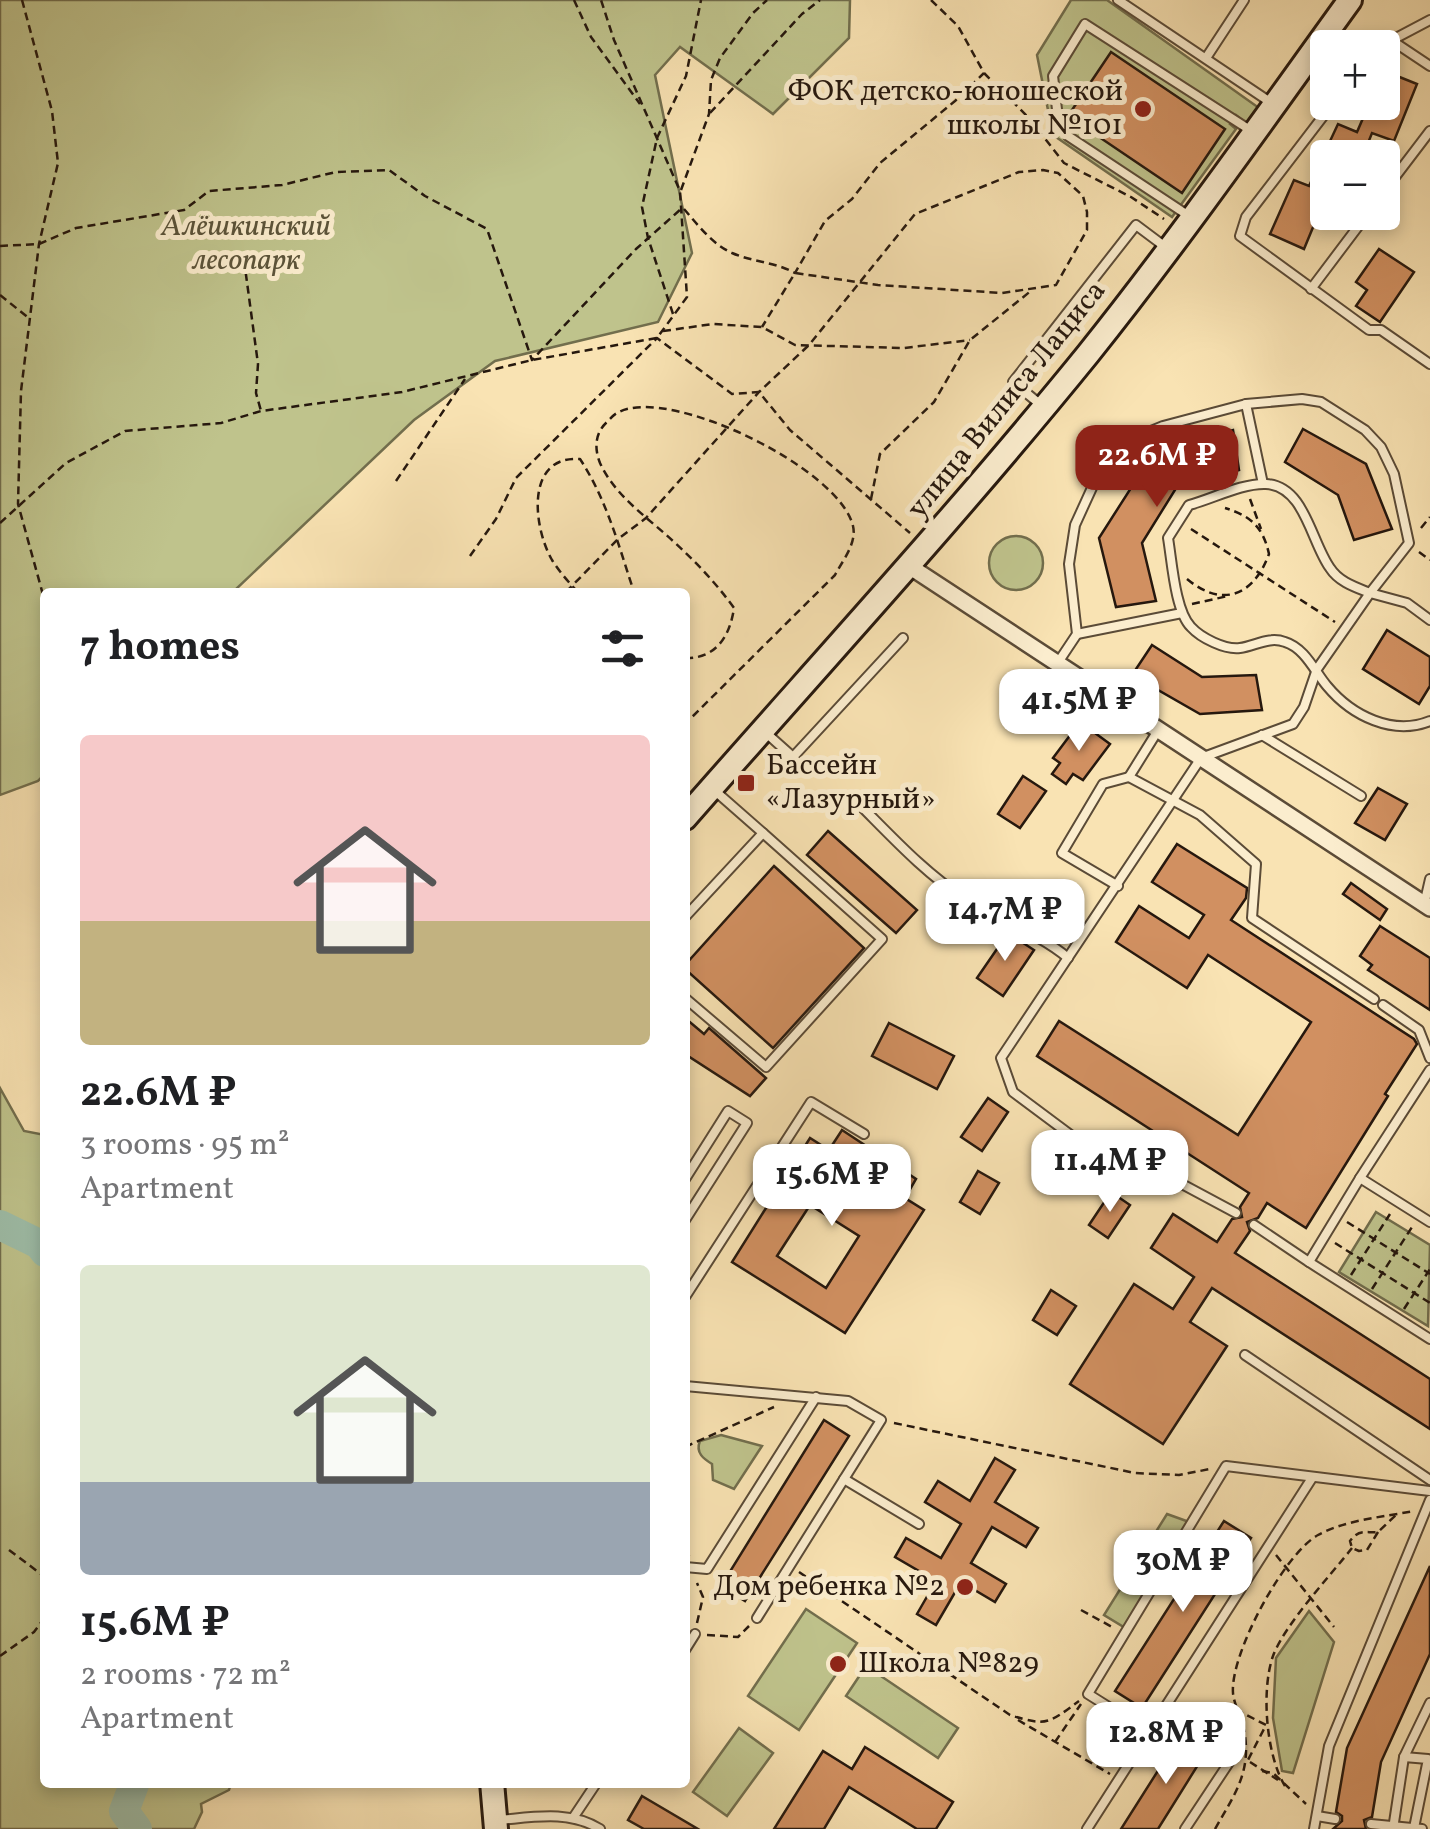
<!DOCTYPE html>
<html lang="en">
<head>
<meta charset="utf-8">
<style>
  body { margin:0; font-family:Vollkorn,serif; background:#f2f2f2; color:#202124; height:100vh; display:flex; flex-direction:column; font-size:38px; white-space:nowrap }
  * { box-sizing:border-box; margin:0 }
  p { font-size:32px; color:#757577 }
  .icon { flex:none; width:55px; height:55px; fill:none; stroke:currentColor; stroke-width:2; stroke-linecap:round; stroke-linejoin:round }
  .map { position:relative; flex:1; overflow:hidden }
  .panel { position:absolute; left:40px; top:588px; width:650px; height:1200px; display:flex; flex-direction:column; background:#fff; border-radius:10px; box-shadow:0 5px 15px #0003 }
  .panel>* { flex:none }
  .controls { position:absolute; left:1310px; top:30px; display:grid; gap:20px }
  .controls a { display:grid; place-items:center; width:90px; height:90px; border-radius:10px; background:#fff; box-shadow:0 5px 15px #0003; font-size:50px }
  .price { position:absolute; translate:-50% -85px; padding:0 22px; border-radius:20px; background:#fff; color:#222; font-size:32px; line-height:65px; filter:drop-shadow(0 2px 5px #0008) }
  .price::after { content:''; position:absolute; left:50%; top:60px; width:30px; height:22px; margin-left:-15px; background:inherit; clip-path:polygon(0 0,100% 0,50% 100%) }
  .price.selected { background:#8f2418; color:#fff }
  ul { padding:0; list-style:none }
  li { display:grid; align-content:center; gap:20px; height:530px; padding:0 40px }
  li span { display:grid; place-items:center; height:310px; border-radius:10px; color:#555 }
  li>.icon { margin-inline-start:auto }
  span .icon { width:180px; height:180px; fill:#fffc; stroke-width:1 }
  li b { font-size:42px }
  h2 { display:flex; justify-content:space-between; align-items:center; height:120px; padding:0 40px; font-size:42px }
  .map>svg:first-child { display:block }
</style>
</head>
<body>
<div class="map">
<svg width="1430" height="1829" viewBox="0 0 1430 1829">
  <rect width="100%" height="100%" fill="#f9e3b3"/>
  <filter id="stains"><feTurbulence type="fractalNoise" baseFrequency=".002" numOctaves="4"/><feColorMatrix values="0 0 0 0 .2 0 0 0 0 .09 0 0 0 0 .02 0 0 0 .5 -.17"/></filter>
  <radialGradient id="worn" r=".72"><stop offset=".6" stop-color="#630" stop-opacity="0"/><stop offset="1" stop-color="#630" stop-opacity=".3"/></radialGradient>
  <g fill="#bfc38c" stroke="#726e4d" stroke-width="2.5">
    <path d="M0,0H850L849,38L773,114L680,47L655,75L692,253L658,322L495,361L414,420L233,592H45V774L38,781L0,795Z"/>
    <path d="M1071,0H1107L1259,108L1248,125L1236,115L1230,124L1236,129L1172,217L1053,135L1037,55Z"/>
    <circle cx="1016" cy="563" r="27"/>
    <path d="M0,1088L24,1131L45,1135V1782L231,1783L229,1790L201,1804L202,1812L194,1829H0Z"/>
    <path d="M1376,1212L1430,1245L1428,1326L1339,1272Z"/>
    <path d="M721,1435L762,1446L734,1489L713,1480L712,1464C704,1459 695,1453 700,1441Z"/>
    <path d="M1167,1514L1192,1523L1127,1629L1104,1615Z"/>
    <path d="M806,1609L857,1643L799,1730L748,1696Z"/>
    <path d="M1309,1611L1334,1642L1293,1773L1282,1771L1273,1718L1276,1658Z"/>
    <path d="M866,1666L958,1728L938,1758L846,1696Z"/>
    <path d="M739,1728L773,1753L727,1816L693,1792Z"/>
  </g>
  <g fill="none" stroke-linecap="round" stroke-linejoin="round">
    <g stroke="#9ebea9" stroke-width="30">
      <path d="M0,1225L39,1244L45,1252"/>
      <path d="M135,1782L124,1811L137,1829"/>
    </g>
  </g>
  <g fill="#d19061" stroke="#26180e" stroke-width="2.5" fill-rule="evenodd">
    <path d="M1111,52L1225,129L1182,193L1068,116Z"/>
    <path d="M1382,70L1417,84L1394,141L1372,133L1362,158H1328V191L1304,249L1270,234L1294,180L1309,186L1338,124L1357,132L1370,102H1382Z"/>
    <path d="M1379,249L1414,272L1380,322L1356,306L1367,290L1356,282Z"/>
    <path d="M1303,429L1366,464L1392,529L1354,540L1338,495L1285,462Z"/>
    <path d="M1233,430L1239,470L1178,485L1142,543L1156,601L1116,607L1099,538L1154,452Z"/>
    <path d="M1387,630L1430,657V686L1419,704L1363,669Z"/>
    <path d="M1152,645L1202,677L1256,675L1262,710L1200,714L1132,675Z"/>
    <path d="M1080,722L1110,744L1083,780L1073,774L1066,784L1052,774L1060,763L1053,758Z"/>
    <path d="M1023,776L1046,791L1020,828L998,814Z"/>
    <path d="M1378,788L1407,804L1385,840L1355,823Z"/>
    <path d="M828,831L917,910L896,933L807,855Z"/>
    <path d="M1177,844L1247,888L1246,898L1231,920L1414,1039L1417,1044L1385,1094L1388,1096L1306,1228L1267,1203L1258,1218L1247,1222L1250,1231L1235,1253L1430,1379V1429L1212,1288L1190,1322L1227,1346L1163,1444L1070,1384L1134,1284L1173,1309L1194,1277L1151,1248L1173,1214L1217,1242L1232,1219L1242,1217L1240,1207L1249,1193L1037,1056L1059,1021L1238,1135L1311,1022L1208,955L1187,988L1116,942L1139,906L1189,938L1204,915L1152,882Z"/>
    <path d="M774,866L864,948L773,1048L685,969V965Z"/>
    <path d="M1351,883L1387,909L1380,920L1343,894Z"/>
    <path d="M1380,926L1430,958V1010L1368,970L1372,965L1360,956Z"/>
    <path d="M1008,933L1034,950L1003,996L977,978Z"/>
    <path d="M685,1018L704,1034L709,1028L766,1078L750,1096L685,1054Z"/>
    <path d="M889,1023L954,1056L937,1089L872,1056Z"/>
    <path d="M988,1098L1008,1112L982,1151L961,1137Z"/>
    <path d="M842,1130L916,1179L905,1198L924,1210L845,1333L732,1262L810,1138L829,1150ZM810,1205L859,1236L826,1288L777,1256Z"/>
    <path d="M1065,1147L1083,1160L1062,1192L1043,1179Z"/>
    <path d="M978,1171L999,1183L980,1214L960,1202Z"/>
    <path d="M1111,1192L1130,1205L1108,1238L1089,1225Z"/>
    <path d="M1051,1290L1076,1306L1057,1335L1033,1320Z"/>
    <path d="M824,1420L849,1436L745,1601L721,1586Z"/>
    <path d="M995,1458L1015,1470L995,1502L1038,1528L1026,1547L992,1527L971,1563L1006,1584L995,1602L961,1582L936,1625L917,1614L936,1581L895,1557L906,1538L941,1558L961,1524L925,1502L938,1481L970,1501Z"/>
    <path d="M1224,1521L1251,1538L1142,1708L1115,1691Z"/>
    <path d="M1430,1566V1654L1381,1762L1372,1817L1364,1820L1366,1829H1333L1342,1821V1816L1336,1812L1347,1748Z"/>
    <path d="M1180,1736L1206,1752L1158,1829H1121Z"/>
    <path d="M865,1747L953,1802L936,1829H917L849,1787L824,1829H774L823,1751L852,1769Z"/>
    <path d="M642,1796L698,1829H644L628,1820Z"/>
  </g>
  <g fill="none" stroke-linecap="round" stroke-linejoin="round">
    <g stroke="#5b4b37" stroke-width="12">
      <g id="lane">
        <path d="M1118,0L1270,102"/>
        <path d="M1391,40L1430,66"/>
        <path d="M1377,48L1430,20"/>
        <path d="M1206,58L1244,0"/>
        <path d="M1334,102L1246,217L1240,236L1369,330H1381L1430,364"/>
        <path d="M1382,194L1430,131"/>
        <path d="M1189,216L1068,136L1059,126L1053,76L1085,24L1250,130"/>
        <path d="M1311,289L1369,212"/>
        <path d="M1246,404L1263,484"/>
        <path d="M1041,405L1013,382L1136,225L1168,249"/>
        <path d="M1077,634L1182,613"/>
        <path d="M1057,664L1077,634L1069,564L1075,525L1096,479L1134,438L1163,426L1246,404L1302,399L1321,402L1365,430L1381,447L1394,474L1409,543L1370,593C1355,587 1339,582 1330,568C1311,542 1305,486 1266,484C1242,483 1212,499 1189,505L1168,538C1172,561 1175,611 1191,627C1201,638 1225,650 1240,648C1255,646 1269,636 1285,642C1305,648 1315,672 1327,686C1352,716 1393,736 1430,721"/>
        <path d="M765,732L793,757L903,638"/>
        <path d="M1262,735L1361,796"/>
        <path d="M1129,777L1200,815L1256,864L1252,918L1374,999"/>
        <path d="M714,790L763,833"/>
        <path d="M859,804C893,838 925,873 965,899C999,921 1037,932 1068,958"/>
        <path d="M1118,886L1062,853L1103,784L1129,777L1157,732"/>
        <path d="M1424,905L1430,879"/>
        <path d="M685,917L763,833L882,939L766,1067L685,998"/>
        <path d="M1383,1005L1419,1030L1430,1058"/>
        <path d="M1430,1070L1360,1178L1430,1222"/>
        <path d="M685,1179L728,1111L747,1123L685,1220"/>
        <path d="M1236,1213L1180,1183L1139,1186L1013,1092L1001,1058L1201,758L1293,724L1304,707L1317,669L1370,593L1407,603L1430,620"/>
        <path d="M1254,1225L1309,1262L1360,1178"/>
        <path d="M1309,1262L1430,1339"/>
        <path d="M685,1297L811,1102L864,1134"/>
        <path d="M1245,1355L1430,1480"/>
        <path d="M685,1386L848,1401L881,1420L757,1618"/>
        <path d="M844,1479L919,1524"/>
        <path d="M685,1567L707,1569L816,1397"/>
        <path d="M685,1650L695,1634"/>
        <path d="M1150,1733L1088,1694L1226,1466L1430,1491"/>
        <path d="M1404,1757L1428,1759L1414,1828"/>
        <path d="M1317,1816L1335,1819"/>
        <path d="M573,1818L597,1782"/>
        <path d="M500,1820C534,1817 569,1810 600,1829"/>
        <path d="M1371,1824L1422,1829"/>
        <path d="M1087,1829L1312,1478"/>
        <path d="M1185,1829L1232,1758"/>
        <path d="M1314,1829L1329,1746L1430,1500"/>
        <path d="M1393,1829L1404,1757L1430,1703"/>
      </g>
    </g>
    <g stroke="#5b4b37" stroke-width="20">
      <path id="street" d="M909,566L1430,908"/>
    </g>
    <g stroke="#26180e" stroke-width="28">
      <g id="secondary">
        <path d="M685,818C820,664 959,513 1088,354C1180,239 1264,119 1350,0"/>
        <path d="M492,1782L496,1829"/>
      </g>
    </g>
    <g stroke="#26180e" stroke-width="2.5" stroke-dasharray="8 5" stroke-linecap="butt">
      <path d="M22,0L52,111L58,163L39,244L21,391L18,504L45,602"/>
      <path d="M574,0L591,37L640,104"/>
      <path d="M931,0L958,26L984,73L1029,118L1064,163L1131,197L1164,219"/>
      <path d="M710,113L802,14L820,0"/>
      <path d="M681,190L709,114L711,80L720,58L753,13L767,0"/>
      <path d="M684,209C698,225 712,244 732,253C753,262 775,262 795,273L825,221L852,199L880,163L955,101L984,73"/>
      <path d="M0,246L39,244L76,228L184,210L209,191L282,185L336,172L389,170L425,196L487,229L532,360L636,249L681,209"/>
      <path d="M244,260L258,364L256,393L261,411"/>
      <path d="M0,295L30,319"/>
      <path d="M673,314L648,238L642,207L657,138L686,76L701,0"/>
      <path d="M663,331L713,324L762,327L795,345L904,348L970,340"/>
      <path d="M396,481L465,379"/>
      <path d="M871,499L880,454L934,402L970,340L1032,290"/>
      <path d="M1250,499L1261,529"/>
      <path d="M0,523L66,463L125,431L221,423L261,411L402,392L532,360L657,338L687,297L680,191L614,40L601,0"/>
      <path d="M1421,528L1430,517"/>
      <path d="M1191,529L1335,622"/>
      <path d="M1419,552L1430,560"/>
      <path d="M470,556L496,519L516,478L657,338L732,394L759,392L790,430L910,533"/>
      <path d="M1187,579C1223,609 1254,595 1269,554C1263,527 1251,516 1225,508"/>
      <path d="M566,592L618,539L646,518L759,392L809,345L915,214L1019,172L1043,170L1058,173L1083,196L1087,212V230L1056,285L1002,293L878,285C850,281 823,277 795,273L762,327"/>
      <path d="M578,592C569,583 559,571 552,560C533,527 525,455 580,459C607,500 619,547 634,592"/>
      <path d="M1192,604L1228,596"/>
      <path d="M685,658C716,659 730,636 734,608C716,583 696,562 673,541C647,517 615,496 600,463C594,448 595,433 607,422C611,418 614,414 619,412C671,386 840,469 853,526C857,543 843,560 835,575L685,724"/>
      <path d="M1347,1222L1430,1274"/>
      <path d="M1335,1243L1430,1303"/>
      <path d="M1351,1275L1390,1214"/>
      <path d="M1372,1289L1414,1224"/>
      <path d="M1404,1309L1430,1269"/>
      <path d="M894,1423L1135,1473L1179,1475L1210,1469"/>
      <path d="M685,1447L774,1407"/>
      <path d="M1378,1532L1367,1550L1359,1551L1352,1548L1350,1541C1359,1529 1364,1533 1378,1532L1396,1515"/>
      <path d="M685,1540L689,1556"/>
      <path d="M9,1550L45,1577"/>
      <path d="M1276,1555L1334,1627"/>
      <path d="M799,1572L1010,1715C1047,1727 1049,1723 1079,1701"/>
      <path d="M1081,1610L1114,1628"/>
      <path d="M697,1623L703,1597L697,1583"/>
      <path d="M707,1635L738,1637L749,1626"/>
      <path d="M0,1656L34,1632L45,1617"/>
      <path d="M1172,1719L1233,1708L1266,1725L1248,1760"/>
      <path d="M1018,1720L1110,1774"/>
      <path d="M1170,1727L1217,1737L1228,1745"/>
      <path d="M1055,1742L1081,1704"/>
      <path d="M1250,1762L1278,1780"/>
      <path d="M1262,1771L1273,1773L1306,1804"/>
      <path d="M1285,1786C1266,1755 1261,1690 1273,1656C1285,1624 1330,1576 1352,1548"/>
      <path d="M1215,1829C1235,1794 1252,1771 1244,1730C1242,1718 1234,1705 1233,1693C1230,1654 1284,1554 1318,1535C1345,1520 1383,1517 1414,1511"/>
    </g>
    <use href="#lane" stroke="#fbedce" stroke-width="8"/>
    <use href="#street" stroke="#fbedce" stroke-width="15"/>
    <use href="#secondary" stroke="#fbedce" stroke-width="22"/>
  </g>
  <g fill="#8f2418" stroke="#fbedce" stroke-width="4">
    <circle cx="1143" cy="109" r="10"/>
    <rect x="736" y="773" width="20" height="20" rx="5"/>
    <circle cx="965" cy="1587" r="10"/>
    <circle cx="838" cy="1664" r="10"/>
  </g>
  <g text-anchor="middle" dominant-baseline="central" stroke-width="10" stroke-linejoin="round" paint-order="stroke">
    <g font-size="30" fill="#26180e" stroke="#fbedce" text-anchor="end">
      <text x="1123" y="92">ФОК детско-юношеской<tspan x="1123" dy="34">школы №101</tspan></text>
      <text x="766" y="766" text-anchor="start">Бассейн<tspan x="766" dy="34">«Лазурный»</tspan></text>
      <text x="945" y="1587">Дом ребенка №2</text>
      <text x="858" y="1664" text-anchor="start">Школа №829</text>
    </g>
    <g font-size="30" font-style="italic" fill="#5c543a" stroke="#fbedce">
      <text x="246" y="227">Алёшкинский<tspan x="246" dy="34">лесопарк</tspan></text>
    </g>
    <g font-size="30" fill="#26180e" stroke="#fbedce">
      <text transform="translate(1007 400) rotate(-51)">улица Вилиса Лациса</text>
    </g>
  </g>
  <rect width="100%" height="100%" filter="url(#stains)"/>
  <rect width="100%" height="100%" fill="url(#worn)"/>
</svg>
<div class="controls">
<a>+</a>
<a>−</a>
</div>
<b class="price selected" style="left:1157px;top:510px">22.6M ₽</b>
<b class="price" style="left:1079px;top:754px">41.5M ₽</b>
<b class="price" style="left:1005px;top:964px">14.7M ₽</b>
<b class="price" style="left:1110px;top:1215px">11.4M ₽</b>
<b class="price" style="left:832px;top:1229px">15.6M ₽</b>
<b class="price" style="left:1183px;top:1615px">30M ₽</b>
<b class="price" style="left:1166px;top:1787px">12.8M ₽</b>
<section class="panel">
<h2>7 homes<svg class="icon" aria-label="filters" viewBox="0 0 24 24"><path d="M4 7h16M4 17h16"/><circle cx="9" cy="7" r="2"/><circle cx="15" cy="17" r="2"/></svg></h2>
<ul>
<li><span style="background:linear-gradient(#f6c9c9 60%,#c2b280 0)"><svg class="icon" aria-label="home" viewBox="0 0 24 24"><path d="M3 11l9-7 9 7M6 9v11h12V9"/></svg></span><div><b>22.6M ₽</b><p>3 rooms · 95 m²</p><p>Apartment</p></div></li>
<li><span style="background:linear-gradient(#dfe7d0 70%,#9aa5b1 0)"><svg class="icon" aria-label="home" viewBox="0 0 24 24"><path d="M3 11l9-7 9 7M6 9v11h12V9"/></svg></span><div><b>15.6M ₽</b><p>2 rooms · 72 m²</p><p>Apartment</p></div></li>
</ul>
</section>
</div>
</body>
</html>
